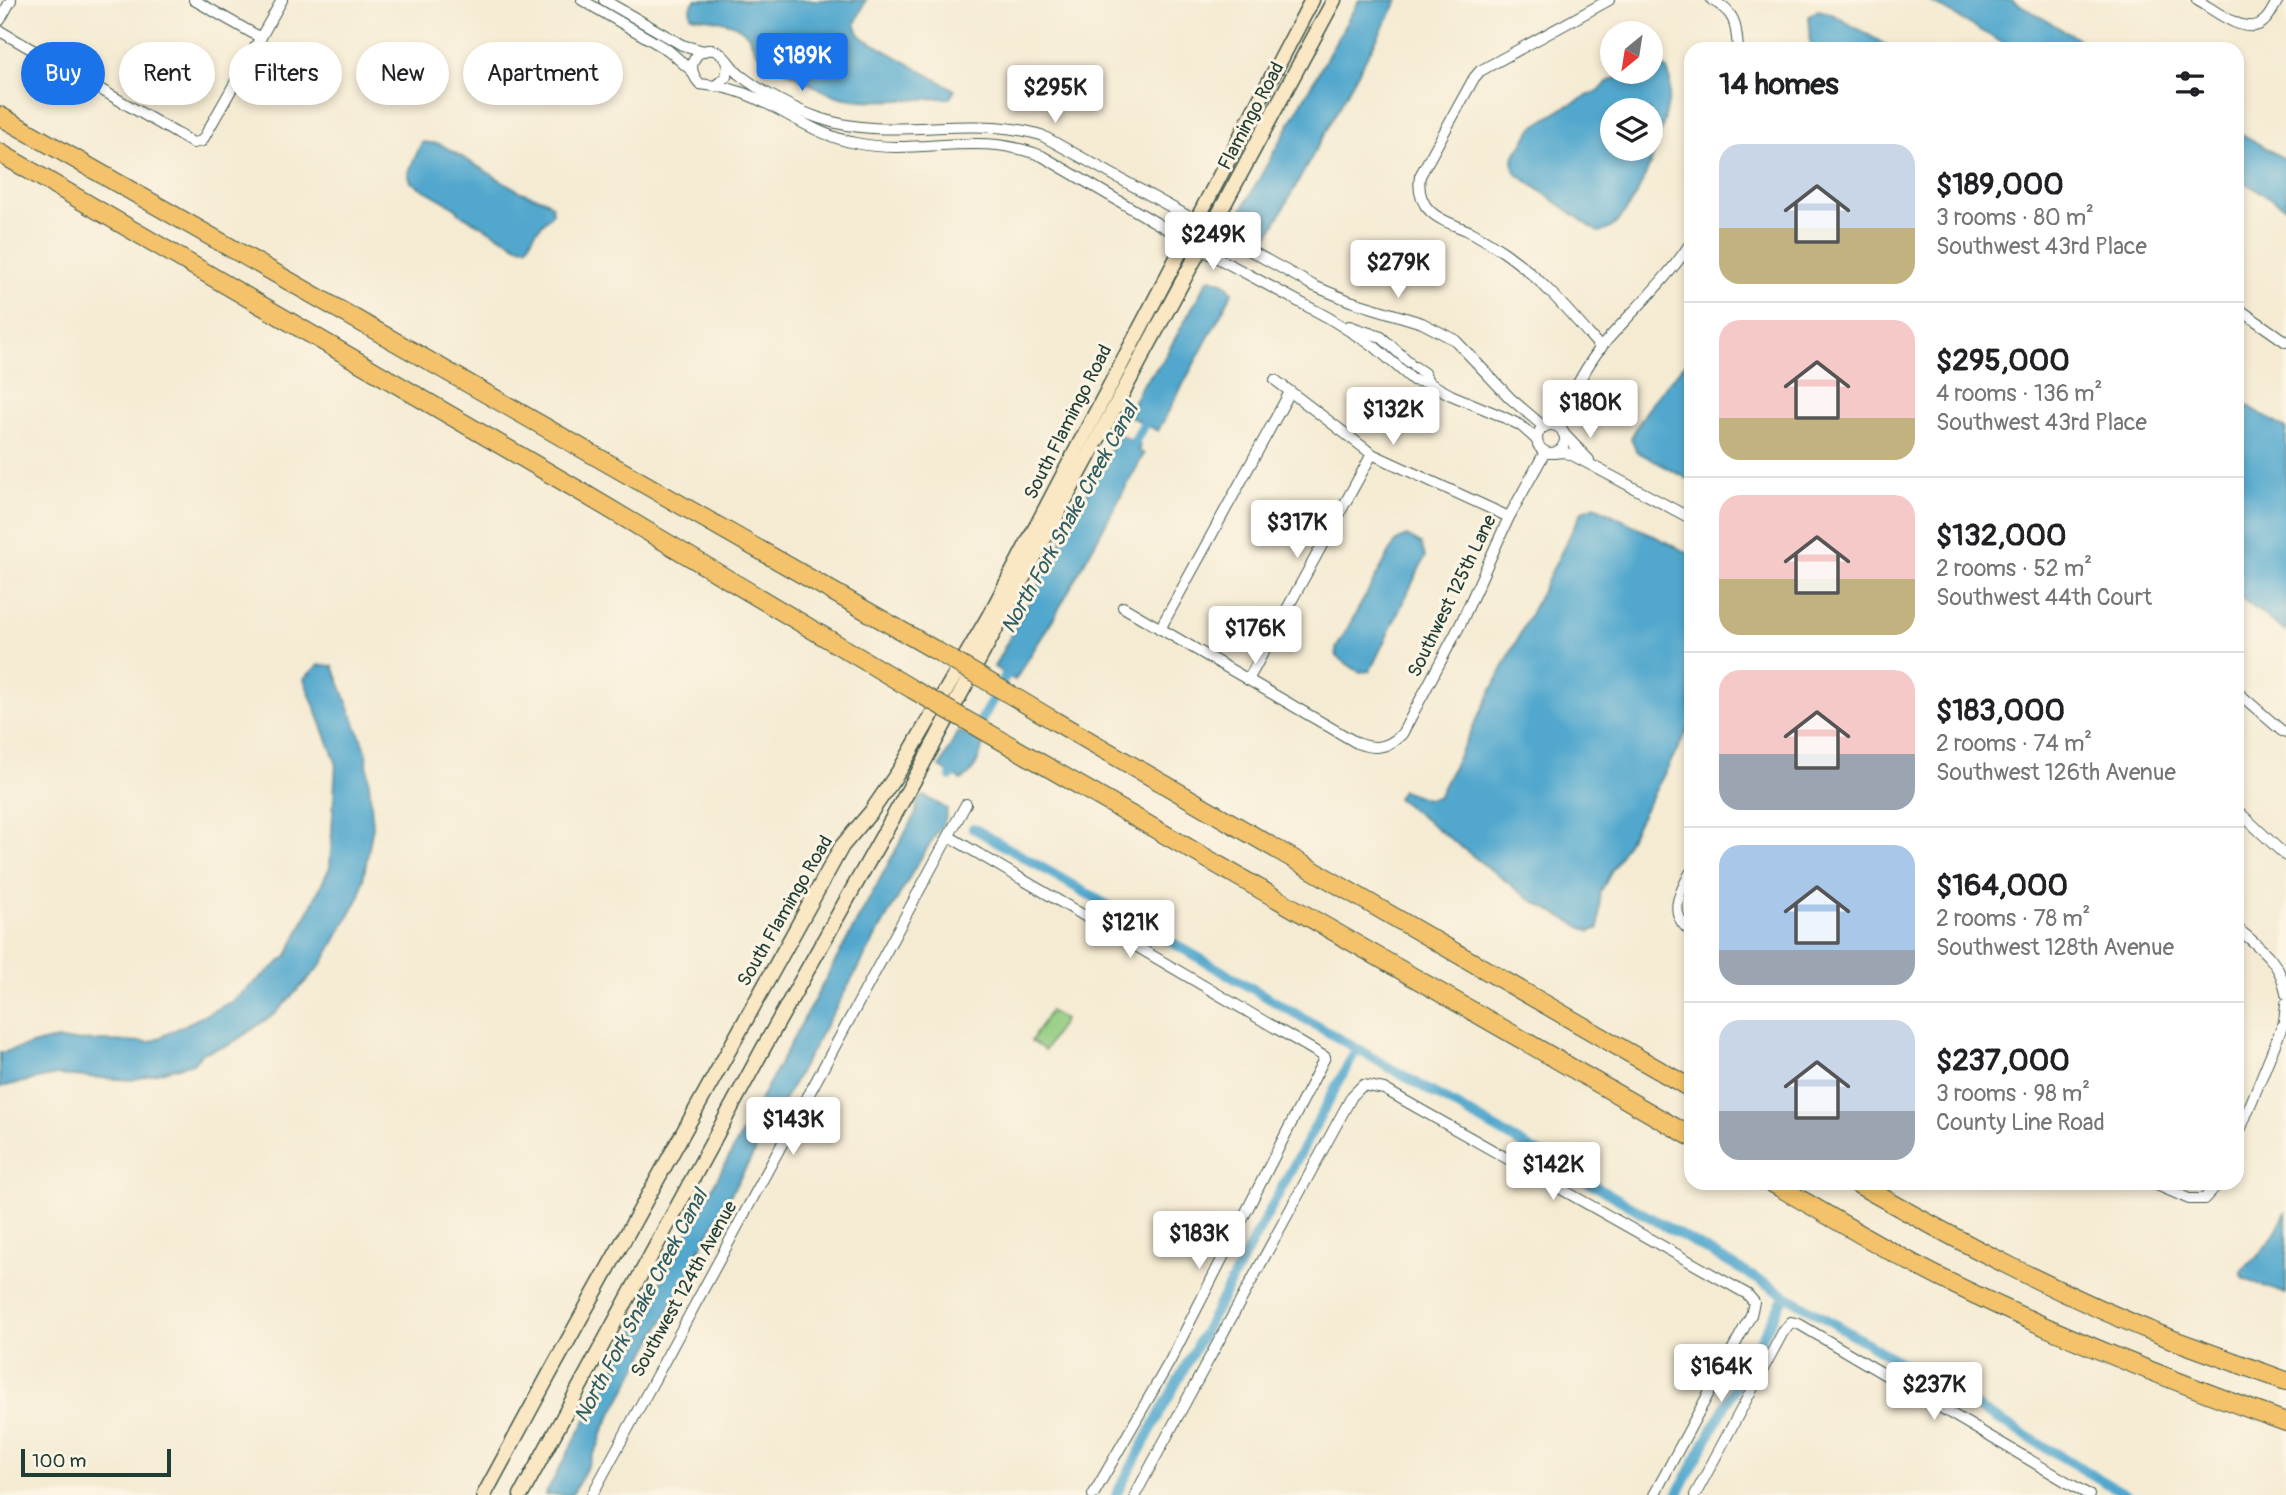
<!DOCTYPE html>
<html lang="en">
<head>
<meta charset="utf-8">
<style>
  body { margin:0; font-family:Pangolin,sans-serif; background:#f2f2f2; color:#202124; height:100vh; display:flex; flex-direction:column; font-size:26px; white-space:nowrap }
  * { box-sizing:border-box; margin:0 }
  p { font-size:23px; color:#757577 }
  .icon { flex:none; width:38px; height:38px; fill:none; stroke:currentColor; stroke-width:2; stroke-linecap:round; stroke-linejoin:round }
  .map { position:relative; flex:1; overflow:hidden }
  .side { position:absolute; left:1684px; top:42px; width:560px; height:1148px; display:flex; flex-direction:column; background:#fff; border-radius:21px; box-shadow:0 4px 10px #0003 }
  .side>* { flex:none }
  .top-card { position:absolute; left:21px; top:42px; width:665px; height:63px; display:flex; gap:14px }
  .needle { width:46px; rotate:210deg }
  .tools { position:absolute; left:1600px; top:21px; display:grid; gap:14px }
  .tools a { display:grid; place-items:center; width:63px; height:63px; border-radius:50%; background:#fff; box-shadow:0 4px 10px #0003; font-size:35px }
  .scale { position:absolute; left:21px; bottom:18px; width:150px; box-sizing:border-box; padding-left:7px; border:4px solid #1f3d34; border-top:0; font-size:19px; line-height:24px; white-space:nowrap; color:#1f3d34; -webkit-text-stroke:5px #fcf5e5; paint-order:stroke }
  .price { position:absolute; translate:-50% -60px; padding:0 16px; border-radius:7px; background:#fff; color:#222; font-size:23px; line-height:46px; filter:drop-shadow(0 2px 4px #0008) }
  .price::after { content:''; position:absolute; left:50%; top:42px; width:21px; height:16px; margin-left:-10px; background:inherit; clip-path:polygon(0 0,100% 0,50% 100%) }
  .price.active { background:#1a73e8; color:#fff }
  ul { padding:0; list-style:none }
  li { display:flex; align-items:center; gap:21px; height:175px; padding:0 35px }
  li+li { border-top:2px solid #e0e0e0 }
  li span { display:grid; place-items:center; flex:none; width:196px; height:140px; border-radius:21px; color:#555 }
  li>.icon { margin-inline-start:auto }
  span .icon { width:84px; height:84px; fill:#fffc; stroke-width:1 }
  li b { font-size:30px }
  h2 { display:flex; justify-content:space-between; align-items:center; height:84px; padding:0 35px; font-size:30px }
  .pill { padding:0 24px; border-radius:32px; background:#fff; box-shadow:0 4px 10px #0003; font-size:24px; line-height:63px }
  .pill.active { background:#1a73e8; color:#fff }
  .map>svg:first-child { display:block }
</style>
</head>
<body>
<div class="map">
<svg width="2286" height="1495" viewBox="0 0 2286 1495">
  <rect width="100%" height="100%" fill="#fcf5e5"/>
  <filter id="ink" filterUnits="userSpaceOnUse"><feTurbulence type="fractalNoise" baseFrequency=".0143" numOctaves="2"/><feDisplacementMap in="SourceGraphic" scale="14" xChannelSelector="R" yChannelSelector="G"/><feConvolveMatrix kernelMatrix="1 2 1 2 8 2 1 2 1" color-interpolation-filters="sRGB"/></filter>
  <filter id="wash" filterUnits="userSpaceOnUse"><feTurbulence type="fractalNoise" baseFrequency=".00686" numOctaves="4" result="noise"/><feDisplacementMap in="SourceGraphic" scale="28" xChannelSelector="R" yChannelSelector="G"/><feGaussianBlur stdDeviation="1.57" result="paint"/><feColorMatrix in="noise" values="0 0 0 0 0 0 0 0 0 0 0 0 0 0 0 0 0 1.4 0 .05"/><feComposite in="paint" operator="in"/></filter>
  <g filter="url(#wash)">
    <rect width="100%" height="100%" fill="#f5ebd3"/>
    <path fill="#90ca7e" stroke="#588459" stroke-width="2" d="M1050,1011L1064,1020L1045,1050L1031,1041Z"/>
    <g fill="#51a7cd" stroke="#387280" stroke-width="2" fill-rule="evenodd">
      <path d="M695,0H866L855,24L860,36L955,90L950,98C916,98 869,105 837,96C824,92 765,61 757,52C750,43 752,34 738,27C724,19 706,19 691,16L690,8Z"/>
      <path d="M1359,0H1398L1266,240L1261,241L1235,225V222Z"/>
      <path d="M1928,0H2012L2095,49H2013Z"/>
      <path d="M1818,10L1830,13L1893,49H1811L1809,16Z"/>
      <path d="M1654,60C1660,62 1667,68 1669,75C1677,104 1633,234 1598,232L1517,174L1514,170L1513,158L1533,127L1567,106L1600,90L1609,81L1631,72H1650V62ZM1612,110H1650V149H1612Z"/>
      <path d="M2237,131L2286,160V207L2237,178Z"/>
      <path d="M422,142L440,144L521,192L545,200L552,205L553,213L536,231L527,247L518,246L460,214L456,208L411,182L408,173Z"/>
      <path d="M1211,278L1225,283L1232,292L1231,295L1158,431L1128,415L1142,385L1162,362L1207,281Z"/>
      <path d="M1690,359V480L1636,451L1631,438C1646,408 1667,382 1690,359Z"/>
      <path d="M2237,399L2286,429V632L2237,595Z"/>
      <path d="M1119,434L1140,446L1138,450L1144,454L1056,614L1015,680L994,667Z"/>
      <path d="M1595,506L1690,554V726L1600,893L1599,928L1590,932L1529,899L1397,798L1402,790L1427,799L1438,797L1582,511Z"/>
      <path d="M1407,536L1421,544L1425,557L1370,671L1359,672L1337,657L1336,649L1396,541Z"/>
      <path d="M318,665L333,666L366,751L373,826L360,896L322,964L276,1013L229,1045L202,1053L193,1063L132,1080L56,1075L0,1087V1053L51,1040L151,1042L231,1002L287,956L330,867L336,762L304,679Z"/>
      <path d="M958,731L983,745C979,759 974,774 961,780L940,767Z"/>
      <path d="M925,796L947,809L945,820L914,869L696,1256L689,1274L604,1428L599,1444L572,1495H545L916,813L917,804L921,797Z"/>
      <path d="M2286,1211V1294L2244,1279L2241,1273L2242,1270C2263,1252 2276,1236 2286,1211Z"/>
    </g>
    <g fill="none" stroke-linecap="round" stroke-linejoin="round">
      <g stroke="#51a7cd" stroke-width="10">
        <path d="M1128,454L1150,413"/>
        <path d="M951,776L1012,664"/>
        <path d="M973,828L1785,1295L2127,1495"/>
        <path d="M1116,1495L1356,1050"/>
        <path d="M1677,1495L1785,1295"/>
      </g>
    </g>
  </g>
  <g filter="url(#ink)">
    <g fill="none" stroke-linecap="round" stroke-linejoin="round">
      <g stroke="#3f574c" stroke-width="12">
        <g id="minor">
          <path d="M194,0L261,38"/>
          <path d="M582,0L668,50L692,71"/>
          <path d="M604,0L682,45L704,51"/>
          <path d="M1712,0C1736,13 1736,24 1738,49"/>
          <path d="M2197,0C2215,10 2249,40 2266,19C2271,14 2274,6 2278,0"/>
          <path d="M0,20L11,0"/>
          <path d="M0,31L193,143L202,141L282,0"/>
          <path d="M728,64L726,77L715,86L700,84C691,74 689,64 698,54C704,50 711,48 718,52C726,56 732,69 740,75C760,91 795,110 819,118C891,143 968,113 1041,135L1314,286L1350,301L1422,323L1455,340L1510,398L1544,427"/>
          <path d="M716,86C768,94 802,132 855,143C920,156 976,130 1042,156L1201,249L1329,318L1375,347L1413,380L1429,383L1451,395L1499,415L1520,425L1537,440"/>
          <path d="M2236,307L2286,342"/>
          <path d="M1349,326L1381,337L1409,362"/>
          <path d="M1601,348C1571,314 1542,279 1505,253C1495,246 1484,239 1473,233C1459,226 1441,222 1430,211C1420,201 1418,189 1420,176L1474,78L1480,71L1609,0"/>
          <path d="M1415,367L1424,373L1429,383"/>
          <path d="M1275,380L1372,454L1509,517"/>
          <circle cx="1551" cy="439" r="14"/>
          <path d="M1557,426C1569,399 1583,370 1602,346C1631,312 1665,282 1690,244"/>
          <path d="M1563,433L1589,460"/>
          <path d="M1553,453L1564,452L1574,456L1690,518"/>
          <path d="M1123,607L1357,743C1375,750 1388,748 1402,734L1460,625L1509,517L1545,452"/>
          <path d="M1160,629L1290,392"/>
          <path d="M1248,680L1372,454"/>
          <path d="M2236,691L2282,731L2286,732"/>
          <path d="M2236,809L2286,856"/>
          <path d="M950,837L1325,1057L1170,1361L1093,1495"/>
          <path d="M1690,873C1679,894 1668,913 1690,931"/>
          <path d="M2236,927C2259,947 2282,962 2286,994"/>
          <path d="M2236,1140L2284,1022L2286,1004"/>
          <path d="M2152,1183L2189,1199H2204L2219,1183"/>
          <path d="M592,1495L966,804"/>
          <path d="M1135,1495L1352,1096L1363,1085L1384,1089L1747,1294L1754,1302L1751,1315L1654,1495"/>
          <path d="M1695,1495L1783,1332L1791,1322L1799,1324L2089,1495"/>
        </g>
      </g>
      <g stroke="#3f574c" stroke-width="17">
        <g id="secondary">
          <path d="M484,1495L550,1373L842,846L871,812L901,768L993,609L1312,0"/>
          <path d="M521,1495L764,1047L918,773L1334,0"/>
        </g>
      </g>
      <g stroke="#3f574c" stroke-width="20">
        <g id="motorway">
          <path d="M0,116L935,650"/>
          <path d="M0,153L573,487L912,689"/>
          <path d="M1053,720L1690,1088"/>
          <path d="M1030,757L1690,1136"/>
          <path d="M1772,1183C1832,1217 1891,1254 1953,1284C2061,1337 2172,1381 2286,1422"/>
          <path d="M1856,1183C1958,1241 2062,1296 2171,1339C2209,1353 2248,1367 2286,1381"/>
        </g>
      </g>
      <use href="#minor" stroke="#fff" stroke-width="10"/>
      <use href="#secondary" stroke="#fae7c3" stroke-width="14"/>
      <use href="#motorway" stroke="#f3c26a" stroke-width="18"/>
      <g stroke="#3f574c" stroke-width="20" stroke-linecap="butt">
        <g id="motorway-bridge">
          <path d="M935,650L1053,720"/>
          <path d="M912,689L1030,757"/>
        </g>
      </g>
      <use href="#motorway-bridge" stroke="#f3c26a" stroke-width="18"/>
    </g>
  </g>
  <g text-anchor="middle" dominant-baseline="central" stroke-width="6" stroke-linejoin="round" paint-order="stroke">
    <g font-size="19" fill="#1f3d34" stroke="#fcf5e5">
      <text transform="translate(1251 116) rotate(-62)">Flamingo Road</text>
      <text transform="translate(1068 422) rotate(-63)">South Flamingo Road</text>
      <text transform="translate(1452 596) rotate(-64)">Southwest 125th Lane</text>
      <text transform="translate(785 911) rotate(-60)">South Flamingo Road</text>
      <text transform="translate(684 1289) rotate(-61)">Southwest 124th Avenue</text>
    </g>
    <g font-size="21" font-style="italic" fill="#2e5d62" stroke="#fcf5e5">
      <text transform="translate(1070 518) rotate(-61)">North Fork Snake Creek Canal</text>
      <text transform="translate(641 1306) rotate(-62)">North Fork Snake Creek Canal</text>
    </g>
  </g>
</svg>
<div class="tools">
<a><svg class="needle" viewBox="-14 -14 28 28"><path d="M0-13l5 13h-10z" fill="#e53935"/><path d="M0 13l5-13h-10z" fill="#757577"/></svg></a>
<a><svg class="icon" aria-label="layers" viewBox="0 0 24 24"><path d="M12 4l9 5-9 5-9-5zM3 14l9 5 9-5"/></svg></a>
</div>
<div class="scale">100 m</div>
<b class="price active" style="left:802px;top:93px">$189K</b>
<b class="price" style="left:1055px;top:125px">$295K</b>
<b class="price" style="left:1213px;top:272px">$249K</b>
<b class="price" style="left:1398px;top:300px">$279K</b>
<b class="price" style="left:1590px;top:440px">$180K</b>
<b class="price" style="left:1393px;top:447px">$132K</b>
<b class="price" style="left:1297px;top:560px">$317K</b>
<b class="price" style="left:1255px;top:666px">$176K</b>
<b class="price" style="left:1130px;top:960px">$121K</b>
<b class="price" style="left:793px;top:1157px">$143K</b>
<b class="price" style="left:1553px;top:1202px">$142K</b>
<b class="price" style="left:1199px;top:1271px">$183K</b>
<b class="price" style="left:1721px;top:1404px">$164K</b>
<b class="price" style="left:1934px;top:1422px">$237K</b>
<div class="top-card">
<a class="pill active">Buy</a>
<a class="pill">Rent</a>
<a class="pill">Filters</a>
<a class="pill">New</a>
<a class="pill">Apartment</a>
</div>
<section class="side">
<h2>14 homes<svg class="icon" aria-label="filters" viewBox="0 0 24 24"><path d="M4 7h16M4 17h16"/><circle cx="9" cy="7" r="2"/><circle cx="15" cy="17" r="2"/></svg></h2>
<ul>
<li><span style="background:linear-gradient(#c9d6e8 60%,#c2b280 0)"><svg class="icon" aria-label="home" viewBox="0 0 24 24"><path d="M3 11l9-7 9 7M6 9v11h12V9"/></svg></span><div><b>$189,000</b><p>3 rooms · 80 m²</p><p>Southwest 43rd Place</p></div></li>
<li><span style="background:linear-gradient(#f6c9c9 70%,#c2b280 0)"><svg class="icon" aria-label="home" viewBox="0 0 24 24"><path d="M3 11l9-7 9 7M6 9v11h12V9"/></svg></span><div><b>$295,000</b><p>4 rooms · 136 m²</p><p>Southwest 43rd Place</p></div></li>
<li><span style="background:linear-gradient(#f6c9c9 60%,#c2b280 0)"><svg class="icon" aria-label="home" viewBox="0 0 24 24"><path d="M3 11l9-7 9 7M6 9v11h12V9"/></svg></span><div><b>$132,000</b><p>2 rooms · 52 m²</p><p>Southwest 44th Court</p></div></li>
<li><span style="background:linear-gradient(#f6c9c9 60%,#9aa5b1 0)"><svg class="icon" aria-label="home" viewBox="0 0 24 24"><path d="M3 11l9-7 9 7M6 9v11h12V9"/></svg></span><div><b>$183,000</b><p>2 rooms · 74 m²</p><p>Southwest 126th Avenue</p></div></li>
<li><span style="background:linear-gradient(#a9c7e8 75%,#9aa5b1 0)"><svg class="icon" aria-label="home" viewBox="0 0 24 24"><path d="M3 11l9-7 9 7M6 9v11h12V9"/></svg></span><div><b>$164,000</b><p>2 rooms · 78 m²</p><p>Southwest 128th Avenue</p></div></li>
<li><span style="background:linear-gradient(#c9d6e8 65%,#9aa5b1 0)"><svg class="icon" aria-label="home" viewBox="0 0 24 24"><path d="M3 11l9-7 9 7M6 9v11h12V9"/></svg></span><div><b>$237,000</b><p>3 rooms · 98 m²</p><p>County Line Road</p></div></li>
</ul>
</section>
</div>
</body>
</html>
